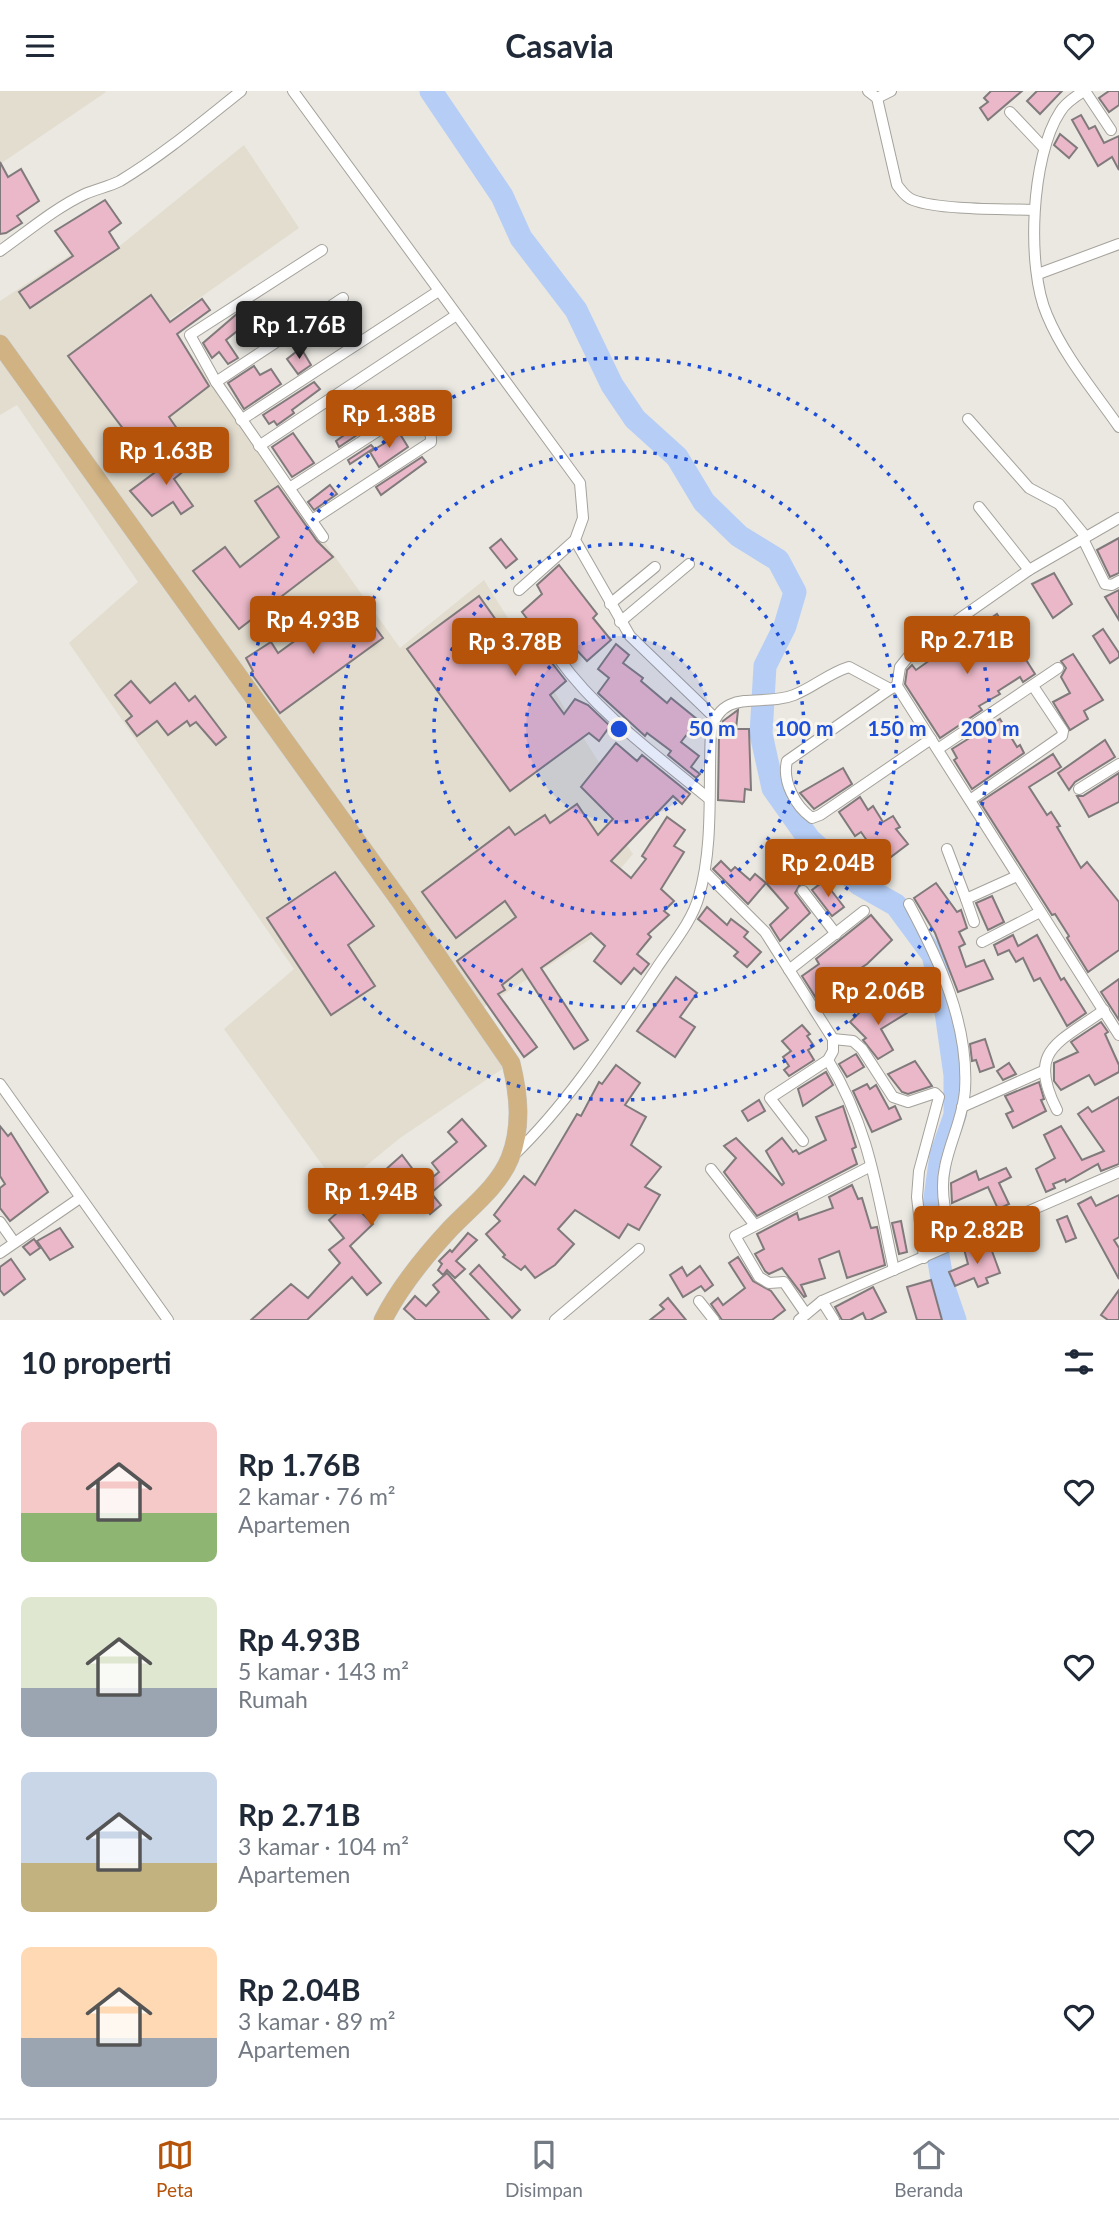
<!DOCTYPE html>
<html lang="id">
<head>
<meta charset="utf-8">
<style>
  body { margin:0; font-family:Lato,sans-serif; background:#f2f2f3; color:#1f2937; height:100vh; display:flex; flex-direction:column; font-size:26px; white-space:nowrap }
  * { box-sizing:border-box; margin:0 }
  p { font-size:23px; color:#747a83 }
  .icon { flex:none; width:38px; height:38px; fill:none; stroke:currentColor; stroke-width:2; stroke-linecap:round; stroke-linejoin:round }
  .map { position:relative; height:1229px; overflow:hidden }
  .side { display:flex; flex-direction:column; background:#fff; flex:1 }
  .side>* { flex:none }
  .price { position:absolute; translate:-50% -60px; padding:0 16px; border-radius:7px; background:#b45309; color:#fff; font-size:23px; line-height:46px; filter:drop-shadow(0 2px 4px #0008) }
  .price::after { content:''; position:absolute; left:50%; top:42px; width:21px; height:16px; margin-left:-10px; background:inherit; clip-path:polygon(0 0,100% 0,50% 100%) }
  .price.current { background:#222; color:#fff }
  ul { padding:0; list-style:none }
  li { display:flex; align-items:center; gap:21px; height:175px; padding:0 21px }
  li span { display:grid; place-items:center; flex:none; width:196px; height:140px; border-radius:10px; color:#555 }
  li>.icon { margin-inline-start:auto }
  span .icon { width:84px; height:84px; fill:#fffc; stroke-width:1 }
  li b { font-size:30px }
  h2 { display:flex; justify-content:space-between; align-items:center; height:84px; padding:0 21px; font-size:30px }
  header { display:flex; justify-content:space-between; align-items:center; height:91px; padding:0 21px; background:#fff; font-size:32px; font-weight:700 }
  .tabs { display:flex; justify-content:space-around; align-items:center; height:98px; border-top:2px solid #e0e1e3; background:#fff; font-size:19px; color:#747a83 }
  .tabs a { display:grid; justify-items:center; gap:4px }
  .tabs .current { color:#b45309 }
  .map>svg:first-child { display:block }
</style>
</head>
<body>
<header><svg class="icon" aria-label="menu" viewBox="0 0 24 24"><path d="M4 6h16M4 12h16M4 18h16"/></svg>Casavia<svg class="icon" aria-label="heart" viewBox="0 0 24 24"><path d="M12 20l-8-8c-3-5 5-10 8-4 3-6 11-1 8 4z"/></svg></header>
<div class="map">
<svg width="1119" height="1229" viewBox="0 0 1119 1229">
  <rect width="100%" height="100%" fill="#eae8e1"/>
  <g fill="#e2ddcf">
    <path d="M0,0H105L106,1L0,73Z"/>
    <path d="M244,54L299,137L167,230L400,557L484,489L612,692L597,710L633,763L586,818L592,847L476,921L511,972L400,1047L339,1097L224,938L294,878L69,552L138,491L17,314L0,324V210L101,144L116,158Z"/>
  </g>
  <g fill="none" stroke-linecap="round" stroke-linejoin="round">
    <path stroke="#b6cef6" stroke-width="23" d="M431,0L502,105L521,147L576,219L612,294L635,328L677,366L704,411L739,445L778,469L795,501L785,535L765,575L761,643L773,697L809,748L859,793L896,814L933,864L945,914L955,984V1024L941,1064L932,1129L943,1194L955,1229"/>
  </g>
  <g fill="#eab8c8" stroke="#817a7c" stroke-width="2">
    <path d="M991,0H1022L988,29L980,17L988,11L984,7Z"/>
    <path d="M1037,0H1062L1040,23L1027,10Z"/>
    <path d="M1109,0H1119V14L1109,21L1099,7Z"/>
    <path d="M1081,24L1089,38L1095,35L1104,52L1119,45V79L1112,66L1098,75L1072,29Z"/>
    <path d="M1060,43L1077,57L1069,67L1054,54Z"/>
    <path d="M0,71L8,86L21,78L39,110L17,125L22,132L6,142L0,143Z"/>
    <path d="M105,109L121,132L109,141L119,157L30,217L19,201L73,165L55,140Z"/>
    <path d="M151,204L170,231L202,208L210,219L177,243L209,295L169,326L180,342L151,363L140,347L134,352L68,265Z"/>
    <path d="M238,222L246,233L226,249L238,267L228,273L219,261L212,267L203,252Z"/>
    <path d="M301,257L311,274L298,283L287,268Z"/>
    <path d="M254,275L260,284L271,278L281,293L244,318L228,292Z"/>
    <path d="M314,291L320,298L292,319L294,322L277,334L274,330L269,333L263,324Z"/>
    <path d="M373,323L378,330L339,356L336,350Z"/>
    <path d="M293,342L314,372L292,386L272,356Z"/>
    <path d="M400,343L408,356L379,376L370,361Z"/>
    <path d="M371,354L374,357L350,373L348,369Z"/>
    <path d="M194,356L202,365L174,388L193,415L181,423L173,411L152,425L130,400L165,374L168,378Z"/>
    <path d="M422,366L426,371L381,404L376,396Z"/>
    <path d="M330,394L337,403L314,419L308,411Z"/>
    <path d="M278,395L317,450L333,466L239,538L193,480L225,456L240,476L279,446L255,410Z"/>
    <path d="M1119,447V482L1110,486L1097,459Z"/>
    <path d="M501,448L517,468L506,477L490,457Z"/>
    <path d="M559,474L597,523L593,527L611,549L587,570L572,554L563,561L554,562L552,572L566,590L550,604L564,623L575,608L588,614L610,635L599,650L589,642L510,700L407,558L479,505L513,553L534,537L522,521L542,503L537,494Z"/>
    <path d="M1054,482L1072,513L1053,527L1032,493Z"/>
    <path d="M1119,499V529L1105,506Z"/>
    <path d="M354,507L383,547L280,622L251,582L253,580L246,567L271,551L278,562Z"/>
    <path d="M997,523L1035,583L1023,591L1020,586L998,600L1000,603L979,615L982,619L940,647L905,593L907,579L912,574L916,579L953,553L984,536L982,533Z"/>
    <path d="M1103,538L1119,562V566L1110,572L1093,545Z"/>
    <path d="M616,553L629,564L623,572L643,587L641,590L667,612L671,607L698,629L681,651L699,665L691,676L700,683L696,687L668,664L671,660L647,642L645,645L598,602L609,587L598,578Z"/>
    <path d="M1073,563L1103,609L1084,620L1088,628L1070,639L1053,611L1070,602L1061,586L1066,577L1061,570Z"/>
    <path d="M131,590L150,612L175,592L189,610L195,605L226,646L216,654L196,631L190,635L187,630L168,644L157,630L137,645L126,630L132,625L115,604Z"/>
    <path d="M738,619L736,638H749L751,699L745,698L744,711L718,709L719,642L723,630Z"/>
    <path d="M1000,628L1017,656L1020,654L1024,662L972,698L954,669L957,667L952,658Z"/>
    <path d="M1105,649L1115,666L1075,691L1069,699L1058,682Z"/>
    <path d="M616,652L637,670L642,664L690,703L682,713L673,705L611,770L631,787L646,768L642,765L667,726L685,739L674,755L684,761L661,798L674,810L664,820L669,824L648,843L651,846L637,863L649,873L641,883L634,877L621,893L594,870L605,855L591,842L541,877L588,949L574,958L522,878L502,894L505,899L498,903L537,956L524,966L457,870L516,826L505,810L456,847L422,801L509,736L515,744L545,724L550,732L577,713L598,744L613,728L581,696Z"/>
    <path d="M1053,663L1061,676L1029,696L1047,724L1051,721L1060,735L1057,736L1081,777L1087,771L1119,811V859L1088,881L1067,847L1069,845L1055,823L1052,824L980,711Z"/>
    <path d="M843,677L852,693L814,718L800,702Z"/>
    <path d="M1119,682V711L1089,726L1077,705H1083Z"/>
    <path d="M860,706L868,719L873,715L883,731L893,725L900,736L896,738L908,753L879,775L871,764L875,761L861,741L855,745L839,721Z"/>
    <path d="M721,770L731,780L735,776L750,789L755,783L766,792L748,813L713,778Z"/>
    <path d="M787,776L801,792L795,802L810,822L780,850L770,834L788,817L767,793Z"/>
    <path d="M335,781L374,835L348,854L375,895L331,924L267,827Z"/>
    <path d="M824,790L844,816L832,825L812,799Z"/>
    <path d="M936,792L957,821L961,819L967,837L959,841L965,853L959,856L966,876L984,869L993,888L958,901L935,842L914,807Z"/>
    <path d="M992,805L1004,831L988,839L976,812Z"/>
    <path d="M707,816L727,834L731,828L748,841L744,846L761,861L747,876L734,865L738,861L698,828Z"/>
    <path d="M871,824L892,849L867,873L816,907L802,885L819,873L816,868Z"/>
    <path d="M1013,844L1018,855L1037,844L1061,889L1064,887L1086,922L1067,935L1040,887L1034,890L1023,867L1016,871L1009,859L998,864L994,854Z"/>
    <path d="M676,886L697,902L680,926L695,936L675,966L637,940Z"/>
    <path d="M1119,888V929L1101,901Z"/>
    <path d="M900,909L907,922L881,938L893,959L878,968L863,949L866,947L850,931L868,913L877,922Z"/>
    <path d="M1101,931L1108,941L1105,943L1119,974V981L1095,994L1089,984L1061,999L1054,990V972L1078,961L1071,951Z"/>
    <path d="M802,934L810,943L807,945L814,955L808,959L814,969L789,985L784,979L789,975L783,966L791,960L782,950Z"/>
    <path d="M985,948L994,976L980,981L976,969L972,970L970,953Z"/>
    <path d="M856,963L864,976L847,986L839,973Z"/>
    <path d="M915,970L932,995L908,1003L902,1001L888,983Z"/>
    <path d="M1009,972L1016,983L1003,989L997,980Z"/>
    <path d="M616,974L640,992L625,1014L646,1026L631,1054L661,1076L645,1096L660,1104L639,1139L628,1133L619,1147L575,1119L558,1138L574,1153L555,1174L535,1187L525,1175L521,1179L503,1166L505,1164L486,1143L500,1130L494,1124L524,1085L535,1094L577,1023L581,1025L599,991L602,993Z"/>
    <path d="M826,981L833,994L803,1015L798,998Z"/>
    <path d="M1039,991L1044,1008L1041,1009L1046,1020L1013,1037L1006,1023L1013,1020L1005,1005Z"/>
    <path d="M867,993L870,998L876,994L889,1018L895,1015L901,1028L872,1041L853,1000Z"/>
    <path d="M1119,1006V1073L1101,1080L1098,1073L1066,1091L1065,1088L1053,1093L1055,1097L1046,1101L1036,1078L1055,1067L1044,1044L1061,1035L1082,1069L1104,1060L1078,1023L1088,1016L1092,1021Z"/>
    <path d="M759,1009L765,1020L748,1030L742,1020Z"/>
    <path d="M843,1015L856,1056L852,1058L857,1073L757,1125L724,1081L736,1067L724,1055L736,1047L782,1094L784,1092L766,1060L782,1047L793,1061L796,1059L799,1063L826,1049L816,1026Z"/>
    <path d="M462,1028L486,1055L431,1102L441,1114L430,1123L400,1086L360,1120L373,1133L350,1155L381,1192L367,1204L352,1186L307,1229H251L291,1193L308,1207L340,1172L329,1159L344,1147L329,1129L402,1064L424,1093L439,1081L432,1072L457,1051L448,1041Z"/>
    <path d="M0,1035L8,1045L11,1042L48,1101L10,1130L0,1117V1097L5,1093L0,1085Z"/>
    <path d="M1006,1077L1011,1086L999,1092L1009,1113L998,1118L988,1096L952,1112L951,1092L976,1080L979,1089Z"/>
    <path d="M852,1094L858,1108L862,1107L871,1137L877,1136L885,1174L847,1187L839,1160L819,1168L825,1187L801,1194L806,1205L804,1206L782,1177L769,1183L765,1180L755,1163L764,1158L757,1143L797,1122L799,1129L833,1117L829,1106Z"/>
    <path d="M1119,1104V1146L1114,1149L1119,1157V1188L1078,1113L1091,1106L1096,1115Z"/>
    <path d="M1067,1125L1076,1147L1066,1151L1057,1129Z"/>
    <path d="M901,1130L907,1161L899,1163L892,1132Z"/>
    <path d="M60,1137L73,1156L50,1169L37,1150Z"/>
    <path d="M468,1142L477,1149L456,1170L465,1178L455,1187L447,1179L443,1184L438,1179L442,1173L439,1170L450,1159L452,1161Z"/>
    <path d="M34,1148L40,1157L30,1164L23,1156Z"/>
    <path d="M989,1152L1000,1182L986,1187L988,1192L978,1196L974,1187L955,1195L949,1181L968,1173L964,1158Z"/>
    <path d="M738,1166L753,1190L771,1200L785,1219L772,1229H722L711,1213L718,1207L723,1214L745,1197L729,1172Z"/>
    <path d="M11,1168L25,1188L4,1204L0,1199V1176Z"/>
    <path d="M479,1174L520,1219L512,1227L470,1183Z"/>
    <path d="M700,1175L713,1194L705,1200L701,1195L683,1206L670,1184L682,1176L687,1185Z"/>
    <path d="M447,1182L489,1229H416L404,1218L415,1205L426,1215L439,1201L433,1194Z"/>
    <path d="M931,1189L942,1229H917L907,1196Z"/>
    <path d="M873,1196L886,1221L870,1229H866L863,1222L850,1229H842L835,1216Z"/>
    <path d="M1119,1199V1229H1108L1101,1224Z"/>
    <path d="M668,1207L686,1229H650L664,1218L660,1214Z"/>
  </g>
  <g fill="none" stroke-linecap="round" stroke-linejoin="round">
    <g stroke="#a4a29b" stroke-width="12">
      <g id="minor">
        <path d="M293,0L580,392L583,427L575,449L630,545L714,626"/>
        <path d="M868,0L877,7L897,94C902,100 905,106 913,109C939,119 1004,118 1034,119"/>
        <path d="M1084,0C1076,5 1065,12 1060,21C1031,65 1026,176 1047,224C1064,265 1094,300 1119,336"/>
        <path d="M1085,0L1111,39"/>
        <path d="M877,7L891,0"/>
        <path d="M1010,21L1044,57"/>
        <path d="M322,159L190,244L216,291L323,446"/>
        <path d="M0,160C27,141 55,117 85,103C96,98 108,96 120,90C163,64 202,31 241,0"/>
        <path d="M1038,183L1119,153"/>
        <path d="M216,291L343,207"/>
        <path d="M968,328L1029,397L1059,413L1086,446"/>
        <path d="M241,329L437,201"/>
        <path d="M259,355L455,225"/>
        <path d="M291,396L412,318C422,322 432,340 431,351L312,429"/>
        <path d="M979,416L1029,479"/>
        <path d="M1119,427L1029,479L912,561L900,576L897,595L1119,944"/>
        <path d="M1083,448L1105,493L1112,494L1119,490"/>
        <path d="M519,499L575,449"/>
        <path d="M610,513L655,476"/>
        <path d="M620,531L689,473"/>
        <path d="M559,568C599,623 655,663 708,707"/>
        <path d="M890,598L787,670C782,690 795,715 812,727L820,724L931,648"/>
        <path d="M938,658L1058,577"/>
        <path d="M1079,698L1119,673"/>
        <path d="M970,709L1062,645L1063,640L1033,595"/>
        <path d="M947,758L966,808L1017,785"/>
        <path d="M705,781L765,841L833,948V960L828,969L770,1007L803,1050"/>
        <path d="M803,800L836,843"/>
        <path d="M966,808L974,831"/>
        <path d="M909,813C939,869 969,933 965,999C963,1027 950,1050 945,1076C939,1103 947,1130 955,1155"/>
        <path d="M982,851L1040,821"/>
        <path d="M789,879L864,820"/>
        <path d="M833,948L853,950L862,958L893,1006L908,1011L935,1002L939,1006L919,1080L917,1106L924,1167"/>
        <path d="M828,969C870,1038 877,1102 894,1179"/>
        <path d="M0,993L168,1229"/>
        <path d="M962,1016L1043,980"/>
        <path d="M1057,1019C1026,958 1059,952 1104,919"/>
        <path d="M514,1064C570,1010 613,942 656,878C671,855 692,831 699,805C714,753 708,694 711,640C722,595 762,617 794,604C814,596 829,582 849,576L890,598L897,595"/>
        <path d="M711,1078L754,1133"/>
        <path d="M0,1131L14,1151"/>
        <path d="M0,1162L80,1107"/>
        <path d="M699,1210L714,1229"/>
        <path d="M822,1210L834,1229"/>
        <path d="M806,1223L784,1191L769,1192L759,1186L735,1145L871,1075"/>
        <path d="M555,1229L639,1158"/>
        <path d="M799,1229L822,1210L1119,1081"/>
      </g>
    </g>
    <g stroke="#c4c4c3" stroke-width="19">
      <path id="primary" d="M0,253L400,810L511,972C519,1004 522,1036 510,1067C499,1095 470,1117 450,1138C425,1165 400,1195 383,1229"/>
    </g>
    <use href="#minor" stroke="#fff" stroke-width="10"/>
    <use href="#primary" stroke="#d0b283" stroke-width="18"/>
  </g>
  <circle cx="619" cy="638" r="93" fill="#1d4ed8" fill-opacity=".12"/>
  <g fill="none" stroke="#1d4ed8" stroke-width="3.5" stroke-dasharray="3.5 7">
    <circle cx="619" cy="638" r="93"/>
    <circle cx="619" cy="638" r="185"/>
    <circle cx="619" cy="638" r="278"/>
    <circle cx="619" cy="638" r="371"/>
  </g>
  <circle cx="619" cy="638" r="10" fill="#1d4ed8" stroke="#f8f5ee" stroke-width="3.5"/>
  <g font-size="21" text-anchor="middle" font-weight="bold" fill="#1d4ed8" stroke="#f8f5ee" stroke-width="6" stroke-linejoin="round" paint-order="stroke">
    <text x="712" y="645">50 m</text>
    <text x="804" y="645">100 m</text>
    <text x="897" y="645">150 m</text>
    <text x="990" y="645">200 m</text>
  </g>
</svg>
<b class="price current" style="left:299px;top:270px">Rp 1.76B</b>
<b class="price" style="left:389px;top:359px">Rp 1.38B</b>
<b class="price" style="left:166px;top:396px">Rp 1.63B</b>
<b class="price" style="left:313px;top:565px">Rp 4.93B</b>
<b class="price" style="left:967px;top:585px">Rp 2.71B</b>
<b class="price" style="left:515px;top:587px">Rp 3.78B</b>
<b class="price" style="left:828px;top:808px">Rp 2.04B</b>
<b class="price" style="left:878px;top:936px">Rp 2.06B</b>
<b class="price" style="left:371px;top:1137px">Rp 1.94B</b>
<b class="price" style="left:977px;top:1175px">Rp 2.82B</b>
</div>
<section class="side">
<h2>10 properti<svg class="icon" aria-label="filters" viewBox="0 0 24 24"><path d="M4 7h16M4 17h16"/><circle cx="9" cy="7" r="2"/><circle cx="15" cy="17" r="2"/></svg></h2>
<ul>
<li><span style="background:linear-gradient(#f6c9c9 65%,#8fb573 0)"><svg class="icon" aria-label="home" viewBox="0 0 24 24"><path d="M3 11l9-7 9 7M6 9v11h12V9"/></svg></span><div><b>Rp 1.76B</b><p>2 kamar · 76 m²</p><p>Apartemen</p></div><svg class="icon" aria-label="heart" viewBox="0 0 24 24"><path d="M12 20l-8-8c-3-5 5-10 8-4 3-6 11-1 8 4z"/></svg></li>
<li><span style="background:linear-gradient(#dfe7d0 65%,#9aa5b1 0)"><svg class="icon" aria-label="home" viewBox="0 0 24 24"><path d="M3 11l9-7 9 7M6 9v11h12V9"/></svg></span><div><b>Rp 4.93B</b><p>5 kamar · 143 m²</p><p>Rumah</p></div><svg class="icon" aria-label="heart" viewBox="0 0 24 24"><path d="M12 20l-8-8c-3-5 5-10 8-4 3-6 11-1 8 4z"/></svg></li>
<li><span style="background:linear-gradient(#c9d6e8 65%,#c2b280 0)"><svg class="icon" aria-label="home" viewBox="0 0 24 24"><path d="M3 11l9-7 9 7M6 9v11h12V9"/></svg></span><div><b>Rp 2.71B</b><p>3 kamar · 104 m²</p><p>Apartemen</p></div><svg class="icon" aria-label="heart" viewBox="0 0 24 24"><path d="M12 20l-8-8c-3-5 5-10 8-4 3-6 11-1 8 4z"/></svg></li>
<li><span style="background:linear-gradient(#ffd9b3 65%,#9aa5b1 0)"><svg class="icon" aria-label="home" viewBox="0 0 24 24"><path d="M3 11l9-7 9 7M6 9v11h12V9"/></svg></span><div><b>Rp 2.04B</b><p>3 kamar · 89 m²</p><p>Apartemen</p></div><svg class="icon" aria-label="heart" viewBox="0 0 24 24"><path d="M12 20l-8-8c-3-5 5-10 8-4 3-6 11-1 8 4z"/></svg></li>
</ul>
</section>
<nav class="tabs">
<a class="current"><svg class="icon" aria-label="map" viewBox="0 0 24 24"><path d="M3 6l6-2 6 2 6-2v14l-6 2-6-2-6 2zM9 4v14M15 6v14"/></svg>Peta</a>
<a><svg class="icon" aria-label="saved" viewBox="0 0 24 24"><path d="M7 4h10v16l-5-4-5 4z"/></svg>Disimpan</a>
<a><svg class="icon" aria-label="home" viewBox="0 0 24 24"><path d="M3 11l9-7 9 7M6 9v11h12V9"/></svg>Beranda</a>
</nav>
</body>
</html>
